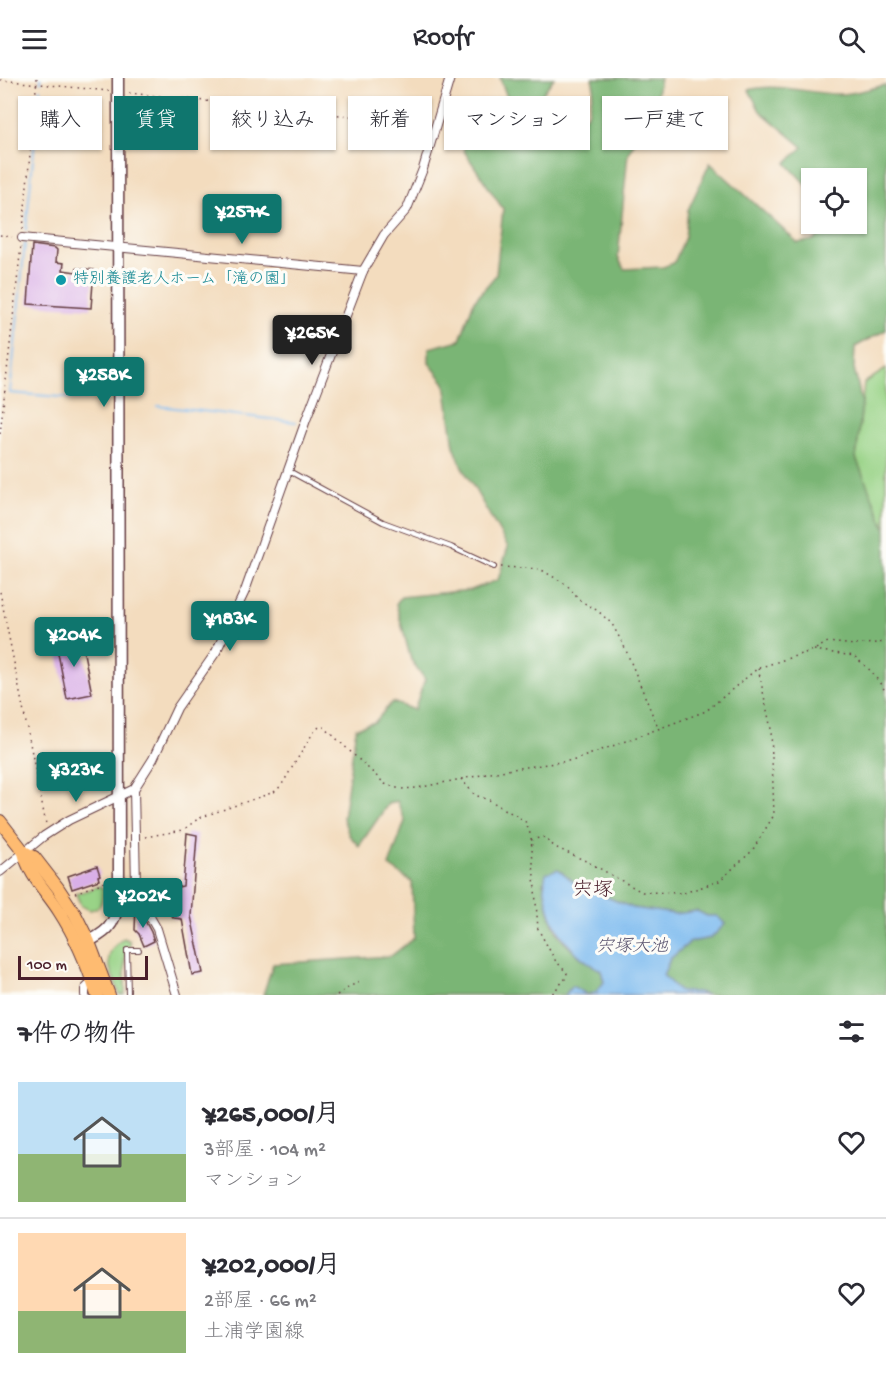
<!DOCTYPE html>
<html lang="ja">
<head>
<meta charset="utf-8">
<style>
  body { margin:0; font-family:"Gochi Hand","Klee One",sans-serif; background:#f7f7f7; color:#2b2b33; height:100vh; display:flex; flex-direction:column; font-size:22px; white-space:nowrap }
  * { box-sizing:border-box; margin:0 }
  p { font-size:20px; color:#7c7c81 }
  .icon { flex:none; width:33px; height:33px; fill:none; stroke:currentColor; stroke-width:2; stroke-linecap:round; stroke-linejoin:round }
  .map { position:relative; height:917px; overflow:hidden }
  .details { display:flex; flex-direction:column; background:#fff; flex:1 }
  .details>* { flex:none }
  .hud { position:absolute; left:18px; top:18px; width:850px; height:54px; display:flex; gap:12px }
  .controls { position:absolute; left:801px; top:90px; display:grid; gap:12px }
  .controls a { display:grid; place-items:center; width:66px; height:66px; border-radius:0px; background:#fff; box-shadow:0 2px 4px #0004; font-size:30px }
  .scale { position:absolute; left:18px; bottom:15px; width:130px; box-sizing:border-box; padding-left:6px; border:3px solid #4a1f2b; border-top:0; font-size:16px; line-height:21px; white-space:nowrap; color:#4a1f2b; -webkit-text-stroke:4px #fdfcf7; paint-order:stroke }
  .price { position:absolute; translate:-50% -51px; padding:0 14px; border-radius:6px; background:#0f766e; color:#fff; font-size:20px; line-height:39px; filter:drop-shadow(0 2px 3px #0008) }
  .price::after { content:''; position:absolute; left:50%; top:36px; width:18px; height:14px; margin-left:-9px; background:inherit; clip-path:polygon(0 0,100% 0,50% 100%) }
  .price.on { background:#222; color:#fff }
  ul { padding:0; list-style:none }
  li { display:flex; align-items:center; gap:18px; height:150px; padding:0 18px }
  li+li { border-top:2px solid #e1e1e2 }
  li span { display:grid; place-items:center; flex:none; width:168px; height:120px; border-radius:0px; color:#555 }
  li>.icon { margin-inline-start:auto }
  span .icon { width:72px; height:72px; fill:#fffc; stroke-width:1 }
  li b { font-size:26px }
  h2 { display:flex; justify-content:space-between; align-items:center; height:72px; padding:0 18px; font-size:26px }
  .tag { padding:0 21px; border-radius:0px; background:#fff; box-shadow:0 2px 4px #0004; font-size:21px; line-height:54px }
  .tag.on { background:#0f766e; color:#fff }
  header { display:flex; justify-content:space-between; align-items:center; height:78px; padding:0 18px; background:#fff; font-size:27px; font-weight:600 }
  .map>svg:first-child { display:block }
</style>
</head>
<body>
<header><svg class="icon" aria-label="menu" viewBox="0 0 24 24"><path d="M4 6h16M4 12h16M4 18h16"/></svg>Roofr<svg class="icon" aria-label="search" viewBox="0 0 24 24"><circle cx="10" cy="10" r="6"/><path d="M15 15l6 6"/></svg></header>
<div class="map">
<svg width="886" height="917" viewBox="0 0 886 917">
  <rect width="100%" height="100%" fill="#fdfcf7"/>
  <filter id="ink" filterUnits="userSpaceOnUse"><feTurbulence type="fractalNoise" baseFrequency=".0167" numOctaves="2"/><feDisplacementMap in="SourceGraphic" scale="12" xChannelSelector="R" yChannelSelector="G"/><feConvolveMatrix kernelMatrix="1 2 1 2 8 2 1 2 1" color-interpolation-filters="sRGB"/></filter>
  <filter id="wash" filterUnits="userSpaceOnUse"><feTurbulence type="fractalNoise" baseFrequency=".008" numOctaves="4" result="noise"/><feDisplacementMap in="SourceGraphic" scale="24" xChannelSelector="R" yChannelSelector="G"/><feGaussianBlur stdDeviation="1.35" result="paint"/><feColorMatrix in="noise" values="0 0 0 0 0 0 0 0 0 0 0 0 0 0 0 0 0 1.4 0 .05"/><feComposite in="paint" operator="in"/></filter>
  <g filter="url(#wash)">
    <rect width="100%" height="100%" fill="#f3dcbe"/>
    <g fill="#99d387" stroke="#727959" stroke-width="1.5">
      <path d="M886,291V449L869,425L855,390L864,305Z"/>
      <path d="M100,808L104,812C102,824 102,830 90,832L81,828L76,816Z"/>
      <path d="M124,860L130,863V868L125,870V917H120C112,892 97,879 124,860Z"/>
    </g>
    <path fill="#7ab574" stroke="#626a50" stroke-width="1.5" d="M500,0H554L543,15L554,57L588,36L594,9L592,0H660L654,32L628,75L618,179L624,191L663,189L674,185L685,159L688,132L710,85L798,165L814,162L828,149L827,146H856V100H812L811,112L786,85L803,69L760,33L749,12C778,4 809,16 839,16C854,16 871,10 886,7V252L855,269L854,290L862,325L856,380L886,452V917H707L698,914H680L663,898L670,881L690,864L711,860L725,846L717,838H707L697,833L675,836L633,830L578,807L558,791L543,804C546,818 548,833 553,846C560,865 583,883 601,892L604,905L597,914L588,917L572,908L565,917H263L273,886L391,878L414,860L412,804L389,788L405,743L397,723L388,726L359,768L349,757L343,740L356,650L375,644L392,624L414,632L425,601L411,582L396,526L401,519L471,512L498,502L508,469L462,389L454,368L445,305L429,285V270L460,262L474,223L496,197L503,131L464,73L461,53L506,41L511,30Z"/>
    <path fill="#7bbaef" stroke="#626c8d" stroke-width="1.5" d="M558,791L578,807L633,830L675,836L697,833L707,838H717L725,846L711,860L690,864L670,881L663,897L680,914H698L707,917H565L572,908L588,917L597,913L604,904L601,892C573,878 553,853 547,823C545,813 543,805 546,795Z"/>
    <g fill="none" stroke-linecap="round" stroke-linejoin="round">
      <g stroke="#7bbaef" stroke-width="2">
        <path d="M41,4V0"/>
        <path d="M26,152L40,11"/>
        <path d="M25,165L10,315L86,321"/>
        <path d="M158,328L296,344"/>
      </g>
    </g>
    <g id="blocks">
      <g fill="#d9afe7">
        <path d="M32,167L55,170L57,172L56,184L64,185L63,192L76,194L77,190L94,192L91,230L28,226Z"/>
        <path d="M81,560L92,616L67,621L56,565Z"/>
        <path d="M187,755L197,757L191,838L203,895L192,897L182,841L174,840L172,838L174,810L183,808Z"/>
        <path d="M97,788L100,797L98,798L99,802L72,811L68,798Z"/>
        <path d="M136,826L151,854L154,863L144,868L139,856L135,852Z"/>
      </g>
    </g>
  </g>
  <g filter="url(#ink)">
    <use href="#blocks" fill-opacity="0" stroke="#633b41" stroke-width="1.5"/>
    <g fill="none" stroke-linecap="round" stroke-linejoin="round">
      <g stroke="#633b41" stroke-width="6">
        <g id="service">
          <path d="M289,393L383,444L451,469L494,489"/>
          <path d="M128,917L127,872H139"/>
        </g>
      </g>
      <g stroke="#633b41" stroke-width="10">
        <g id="minor">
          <path d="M22,160L363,193"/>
          <path d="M134,711L136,808L142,825L157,851L177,917"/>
          <path d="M0,794L44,758L69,742L134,711L153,681L177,630L216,574L245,513L306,342L363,193L384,157L407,131L423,91L450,0"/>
          <path d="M85,917V911L93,903"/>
        </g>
      </g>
      <g stroke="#633b41" stroke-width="13">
        <path id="tertiary" d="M82,867C106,855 115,849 119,822L118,0"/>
      </g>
      <g stroke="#633b41" stroke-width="14">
        <g id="primary">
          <path d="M0,743L24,774L34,779L58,810L75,836L89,864L109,917"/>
          <path d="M24,774C28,796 47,814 59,833C76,859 88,888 97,917"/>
        </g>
      </g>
      <g stroke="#633b41" stroke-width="1.5" stroke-dasharray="1.5 4.5" stroke-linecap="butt">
        <path d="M0,2L109,13"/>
        <path d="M129,15L426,46"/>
        <path d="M23,151L37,0"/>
        <path d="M0,157L12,159"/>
        <path d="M0,356L21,168"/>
        <path d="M501,489L540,491L567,507L579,522L598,533L612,546L625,570L658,650"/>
        <path d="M0,514L46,746"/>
        <path d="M814,572L854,578L872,594L886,614"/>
        <path d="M461,701L475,717L489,722L525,743L531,758L538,851L555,882L567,895L565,901L551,917"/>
        <path d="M145,759L183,752L199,740L274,714L281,708L313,655L319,649H324L385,706L400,711L417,710L506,692L575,682L706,633L758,590L814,572L828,564L855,567L886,564"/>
        <path d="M531,762L543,759L555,769L588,784L642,814L684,815L719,803L752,773L774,737L771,651L758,590"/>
        <path d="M75,815L107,803"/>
        <path d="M337,917L361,902"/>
      </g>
      <use href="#service" stroke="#fff" stroke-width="4"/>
      <use href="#minor" stroke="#fff" stroke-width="8"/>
      <use href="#tertiary" stroke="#fff" stroke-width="10"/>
      <use href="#primary" stroke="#febb71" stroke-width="12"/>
    </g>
  </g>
  <circle fill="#0f9aa8" stroke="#fdfcf7" stroke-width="2" cx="61" cy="202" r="6"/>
  <g text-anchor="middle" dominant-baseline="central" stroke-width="6" stroke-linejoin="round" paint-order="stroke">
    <g font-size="16" fill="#0d838f" stroke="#fdfcf7" text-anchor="start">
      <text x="73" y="202">特別養護老人ホーム「滝の園」</text>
    </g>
    <g font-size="18" font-style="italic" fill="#5b5570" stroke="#fdfcf7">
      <text x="632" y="869">宍塚大池</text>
    </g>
    <g font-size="20" fill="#4a1f2b" stroke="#fdfcf7">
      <text x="593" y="813">宍塚</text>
    </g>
  </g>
</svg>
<div class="controls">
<a><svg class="icon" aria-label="locate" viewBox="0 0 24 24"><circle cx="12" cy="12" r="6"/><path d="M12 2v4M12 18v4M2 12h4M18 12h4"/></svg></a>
</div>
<div class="scale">100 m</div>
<b class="price" style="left:242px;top:167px">¥257K</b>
<b class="price on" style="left:312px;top:288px">¥265K</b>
<b class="price" style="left:104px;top:330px">¥258K</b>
<b class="price" style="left:230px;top:574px">¥183K</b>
<b class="price" style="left:74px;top:590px">¥204K</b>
<b class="price" style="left:76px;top:725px">¥323K</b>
<b class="price" style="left:143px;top:851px">¥202K</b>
<div class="hud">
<a class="tag">購入</a>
<a class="tag on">賃貸</a>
<a class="tag">絞り込み</a>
<a class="tag">新着</a>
<a class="tag">マンション</a>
<a class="tag">一戸建て</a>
</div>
</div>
<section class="details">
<h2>7件の物件<svg class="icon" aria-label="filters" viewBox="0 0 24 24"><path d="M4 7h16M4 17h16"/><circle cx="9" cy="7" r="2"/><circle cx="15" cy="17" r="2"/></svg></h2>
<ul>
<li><span style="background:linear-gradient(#bfe0f5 60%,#8fb573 0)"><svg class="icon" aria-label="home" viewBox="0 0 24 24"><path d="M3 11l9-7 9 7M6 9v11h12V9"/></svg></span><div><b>¥265,000/月</b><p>3部屋 · 104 m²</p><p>マンション</p></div><svg class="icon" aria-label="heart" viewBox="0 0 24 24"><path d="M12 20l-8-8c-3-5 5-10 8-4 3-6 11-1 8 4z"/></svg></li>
<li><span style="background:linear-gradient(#ffd9b3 65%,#8fb573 0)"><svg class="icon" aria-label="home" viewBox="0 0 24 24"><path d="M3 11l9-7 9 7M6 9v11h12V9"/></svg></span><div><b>¥202,000/月</b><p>2部屋 · 66 m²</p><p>土浦学園線</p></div><svg class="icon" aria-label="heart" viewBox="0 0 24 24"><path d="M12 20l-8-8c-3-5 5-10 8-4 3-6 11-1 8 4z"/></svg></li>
</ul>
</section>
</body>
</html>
